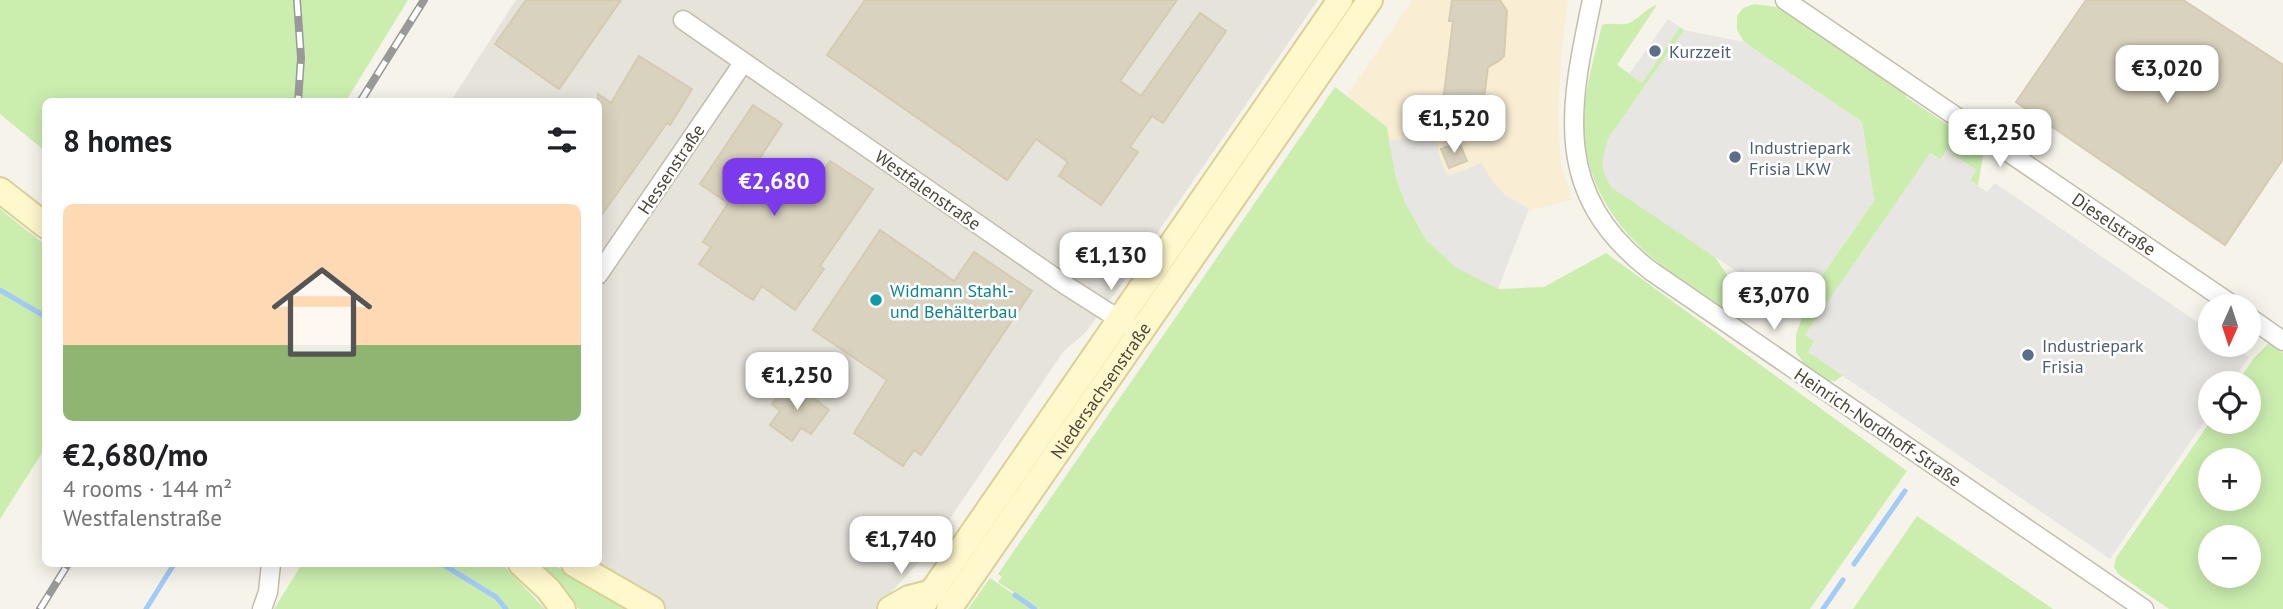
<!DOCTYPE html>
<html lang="en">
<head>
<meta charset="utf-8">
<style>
  body { margin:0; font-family:"PT Sans",sans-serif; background:#f6f6f6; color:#202124; height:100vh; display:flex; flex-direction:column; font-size:26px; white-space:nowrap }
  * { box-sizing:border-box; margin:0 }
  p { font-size:23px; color:#757577 }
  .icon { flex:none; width:38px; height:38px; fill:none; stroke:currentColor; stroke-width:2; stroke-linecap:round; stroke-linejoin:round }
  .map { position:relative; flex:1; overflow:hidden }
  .drawer { position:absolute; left:42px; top:98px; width:560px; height:469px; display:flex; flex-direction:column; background:#fff; border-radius:10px; box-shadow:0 4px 18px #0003 }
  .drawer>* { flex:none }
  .needle { width:46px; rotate:183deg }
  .fabs { position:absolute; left:2198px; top:294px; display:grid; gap:14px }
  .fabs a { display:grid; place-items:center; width:63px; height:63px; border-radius:50%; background:#fff; box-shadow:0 4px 18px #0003; font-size:35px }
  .price { position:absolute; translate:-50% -60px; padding:0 16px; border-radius:14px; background:#fff; color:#222; font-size:23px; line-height:46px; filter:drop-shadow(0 2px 4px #0008) }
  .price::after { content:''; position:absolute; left:50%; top:42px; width:21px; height:16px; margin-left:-10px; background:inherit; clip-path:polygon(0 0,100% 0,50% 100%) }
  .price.on { background:#7c3aed; color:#fff }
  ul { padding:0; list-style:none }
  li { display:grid; align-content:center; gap:14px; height:371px; padding:0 21px }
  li+li { border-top:2px solid #e0e0e0 }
  li span { display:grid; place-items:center; height:217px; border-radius:10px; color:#555 }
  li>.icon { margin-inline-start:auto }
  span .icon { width:126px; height:126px; fill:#fffc; stroke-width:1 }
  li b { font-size:30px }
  h2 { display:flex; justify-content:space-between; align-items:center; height:84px; padding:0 21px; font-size:30px }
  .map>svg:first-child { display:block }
</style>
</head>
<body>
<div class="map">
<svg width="2283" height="609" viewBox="0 0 2283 609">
  <rect width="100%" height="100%" fill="#f6f4ea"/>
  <path fill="#f9eed4" d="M1412,0H1568L1561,57L1558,117L1561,163L1572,200L1515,214L1311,148Z"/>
  <path fill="#e6e3db" d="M516,0H1318L1129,274L1085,333L1063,352L924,557L875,609H652L574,564H598V102H450Z"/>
  <g fill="#cbeeaf" fill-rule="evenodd">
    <path d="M0,0H408L346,101L46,102L45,151L0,114Z"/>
    <path d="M1754,4L1778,7L1789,12L1906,91V97L1984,149L1978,186L1970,180L1976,170L1947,150L1940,160L1931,153L1805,335L1815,341L1808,352L1845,374L1835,381H1829L1807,368L1796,352V334L1804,313L1811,301L1816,284L1874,201L1862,122L1744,42L1737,30V16L1743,8Z"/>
    <path d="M1657,5L1617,65L1642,82L1680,27L1684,30L1608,139L1603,168L1612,187L1714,256L1733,283L1740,302L1739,313C1714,309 1694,290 1674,275C1621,237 1580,184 1584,114C1586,84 1595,54 1602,25C1610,22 1618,25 1626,24C1637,22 1645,8 1657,5Z"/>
    <path d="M1335,87L1387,127L1396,178L1406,204L1427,241L1498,289L1544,287L1606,253L1907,471L1810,609H1039L998,582L1002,577L998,574Z"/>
    <path d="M0,209L45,245V448L0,519Z"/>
    <path d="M2269,343L2283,353V609H2169L2118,574L2114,567L2116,558L2210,422H2249V383H2237L2254,358ZM2210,460H2249V499H2210ZM2210,537H2249V576H2210Z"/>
    <path d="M1917,516L2053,609H1853Z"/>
    <path d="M302,564H502L545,609H274Z"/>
    <path d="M540,564H553L592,590L627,609H579Z"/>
    <path d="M990,578L1035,609H968Z"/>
  </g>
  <g fill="#e8e6e2">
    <path d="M1668,19L1680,27L1642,83L1629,74Z"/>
    <path d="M1684,30L1744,42L1862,122L1874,201L1816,284L1751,281L1618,192L1611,187L1605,176L1602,161L1608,139Z"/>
    <path d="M1436,137L1440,158L1448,176L1482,163L1492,181L1505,195L1529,209L1498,289L1455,267L1427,241L1406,204L1396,178L1389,140Z"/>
    <path d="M1947,150L1976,170L1970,180L1987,192L1995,183L2210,331V345H2231L2249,357L2231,383H2210V413L2110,559L1808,352L1815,342L1805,335L1930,153L1940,160Z"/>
  </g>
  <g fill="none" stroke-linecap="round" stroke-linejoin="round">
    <g stroke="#a2cbf8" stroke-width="5">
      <path d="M0,290L46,317"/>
      <path d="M442,564L496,597L506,609"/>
      <path d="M1854,564L1905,491"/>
      <path d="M1015,595L1035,609"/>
      <path d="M146,609L174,564"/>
      <path d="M1823,609L1843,580"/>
    </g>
  </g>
  <g fill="#d9d2be" stroke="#d5cbb0" stroke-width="2">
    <path d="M526,0H621L559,89L495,44Z"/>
    <path d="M865,0H1177L1120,81L1141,96L1200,13L1226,31L1163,123L1152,116L1130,147L1138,152L1101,205L1059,176L1068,162L1036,139L1007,180L827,55Z"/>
    <path d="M1452,0H1500L1507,11L1504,56L1499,61L1488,67L1480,131L1440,126L1453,21H1449Z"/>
    <path d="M2086,0H2183L2283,65V159L2225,245L2016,102Z"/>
    <path d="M639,56L692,89L670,125L667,123L598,220V94L611,103Z"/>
    <path d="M753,105L782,124L752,170L803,201L830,161L873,189L820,266L824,269L795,310L762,286L753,300L699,264L711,247L703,242L728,203L700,184Z"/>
    <path d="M1459,142L1467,161L1449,168L1441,149Z"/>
    <path d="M880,230L954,281L974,252L1032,291L921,455L914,450L903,466L854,433L887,380L813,330Z"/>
    <path d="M790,380L829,410L811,434L801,428L792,441L770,425L780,411L772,404Z"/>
  </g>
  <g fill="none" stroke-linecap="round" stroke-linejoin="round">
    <g stroke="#c3beab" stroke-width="21">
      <g id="street">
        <path d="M1592,0C1569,109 1551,194 1651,271L2144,609"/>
        <path d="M1785,0L2234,306"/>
        <path d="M683,20L1067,286L1128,325"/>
        <path d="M598,275L743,63"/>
        <path d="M2249,317L2283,341"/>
        <path d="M262,609L268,592L271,564"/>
      </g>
    </g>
    <g stroke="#dbd096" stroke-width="28">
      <g id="secondary">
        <path d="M0,190L46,226"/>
        <path d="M521,564L548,589L563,609"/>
        <path d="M574,564L652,609"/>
        <path d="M890,609L909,598L932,592"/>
        <path d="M920,609L1340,0"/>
        <path id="s1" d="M949,609L1370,0"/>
      </g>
    </g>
    <use href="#street" stroke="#fff" stroke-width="18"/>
    <use href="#secondary" stroke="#fff8cc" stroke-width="24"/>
    <g stroke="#999" stroke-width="8">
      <g id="rail">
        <path d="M297,0L301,58L298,102"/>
        <path d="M360,102L424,0"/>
        <path d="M40,609L68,564"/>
      </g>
    </g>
    <use href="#rail" stroke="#fff" stroke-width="5" stroke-dasharray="16" stroke-linecap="butt"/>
  </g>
  <g fill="#5c6f8a" stroke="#fff" stroke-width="2.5">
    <circle cx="1655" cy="51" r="7"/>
    <circle cx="1735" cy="157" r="7"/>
    <circle cx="2028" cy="355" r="7"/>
  </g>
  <circle fill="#0f9aa8" stroke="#fff" stroke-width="2.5" cx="876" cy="300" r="7"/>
  <g text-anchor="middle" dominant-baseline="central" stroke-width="5" stroke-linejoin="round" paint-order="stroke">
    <g font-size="18" fill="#4e5e75" stroke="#fff" text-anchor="start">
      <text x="1669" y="51">Kurzzeit</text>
      <text x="1749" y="147">Industriepark<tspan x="1749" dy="21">Frisia LKW</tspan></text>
      <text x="2042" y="345">Industriepark<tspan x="2042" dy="21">Frisia</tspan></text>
    </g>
    <g font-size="18" fill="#4c4637" stroke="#fff">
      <text transform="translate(671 169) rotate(-56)">Hessenstraße</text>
      <text transform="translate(928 190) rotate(35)">Westfalenstraße</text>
      <text transform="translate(2114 224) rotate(34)">Dieselstraße</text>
      <text stroke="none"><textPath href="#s1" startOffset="266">Niedersachsenstraße</textPath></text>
      <text transform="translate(1878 427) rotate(34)">Heinrich-Nordhoff-Straße</text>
    </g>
    <g font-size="18" fill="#0d838f" stroke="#fff" text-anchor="start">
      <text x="890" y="290">Widmann Stahl-<tspan x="890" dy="21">und Behälterbau</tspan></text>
    </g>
  </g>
</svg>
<div class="fabs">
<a><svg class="needle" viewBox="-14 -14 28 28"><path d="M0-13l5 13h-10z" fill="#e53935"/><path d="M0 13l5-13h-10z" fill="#757577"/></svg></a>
<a><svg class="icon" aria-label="locate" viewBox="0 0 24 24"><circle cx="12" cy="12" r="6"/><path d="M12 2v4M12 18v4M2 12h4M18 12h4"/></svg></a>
<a>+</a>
<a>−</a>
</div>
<b class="price" style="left:2167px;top:105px">€3,020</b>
<b class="price" style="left:1454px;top:155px">€1,520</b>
<b class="price" style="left:2000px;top:169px">€1,250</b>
<b class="price on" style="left:774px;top:218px">€2,680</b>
<b class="price" style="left:1111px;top:292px">€1,130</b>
<b class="price" style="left:1774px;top:332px">€3,070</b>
<b class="price" style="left:797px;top:412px">€1,250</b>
<b class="price" style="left:901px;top:576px">€1,740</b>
<section class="drawer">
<h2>8 homes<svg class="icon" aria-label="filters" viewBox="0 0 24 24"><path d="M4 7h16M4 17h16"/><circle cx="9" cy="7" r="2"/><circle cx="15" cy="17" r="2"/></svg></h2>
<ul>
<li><span style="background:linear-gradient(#ffd9b3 65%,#8fb573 0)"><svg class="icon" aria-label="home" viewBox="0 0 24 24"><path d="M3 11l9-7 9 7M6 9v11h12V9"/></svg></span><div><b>€2,680/mo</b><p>4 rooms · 144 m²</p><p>Westfalenstraße</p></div></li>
</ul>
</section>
</div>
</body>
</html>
